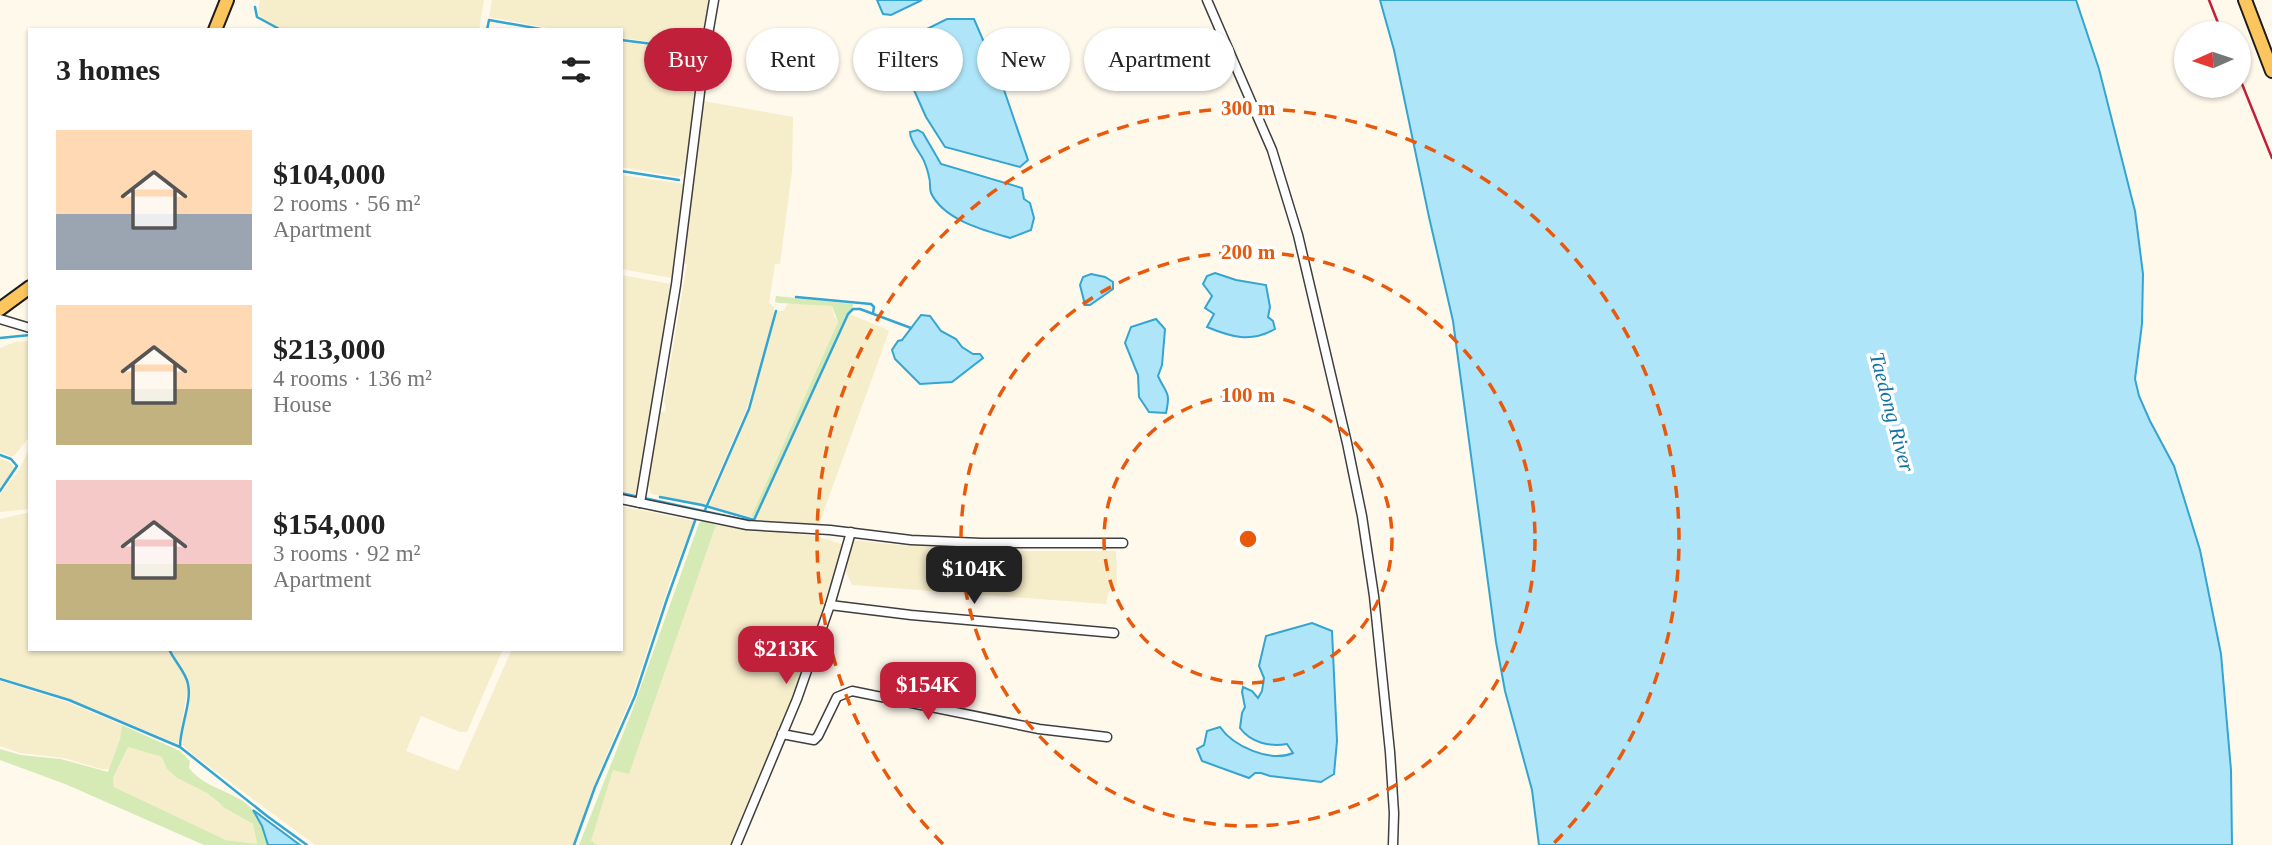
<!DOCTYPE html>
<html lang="en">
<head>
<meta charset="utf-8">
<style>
  body { margin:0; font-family:"Times New Roman",serif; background:#f2f2f2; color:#222; height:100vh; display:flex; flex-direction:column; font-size:26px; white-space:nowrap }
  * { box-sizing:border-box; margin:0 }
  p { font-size:23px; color:#767676 }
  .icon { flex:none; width:38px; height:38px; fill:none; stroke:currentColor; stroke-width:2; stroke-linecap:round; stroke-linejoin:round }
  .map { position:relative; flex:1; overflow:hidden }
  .sheet { position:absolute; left:28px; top:28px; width:595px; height:623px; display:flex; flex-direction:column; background:#fff; border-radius:0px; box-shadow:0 2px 5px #0004 }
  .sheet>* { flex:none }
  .top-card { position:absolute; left:644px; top:28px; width:665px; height:63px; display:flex; gap:14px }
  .needle { width:46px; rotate:267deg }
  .tools { position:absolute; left:2174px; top:21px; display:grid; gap:14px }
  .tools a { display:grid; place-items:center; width:77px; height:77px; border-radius:50%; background:#fff; box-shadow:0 2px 5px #0004; font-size:35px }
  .price { position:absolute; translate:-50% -60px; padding:0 16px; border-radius:14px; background:#c1203a; color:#fff; font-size:23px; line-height:46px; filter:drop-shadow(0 2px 4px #0008) }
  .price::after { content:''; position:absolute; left:50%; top:42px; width:21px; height:16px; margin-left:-10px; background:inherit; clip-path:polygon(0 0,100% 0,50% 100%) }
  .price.current { background:#222; color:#fff }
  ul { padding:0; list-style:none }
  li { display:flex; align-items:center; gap:21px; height:175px; padding:0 28px }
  li span { display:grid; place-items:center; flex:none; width:196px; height:140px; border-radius:0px; color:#555 }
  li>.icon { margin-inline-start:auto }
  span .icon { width:84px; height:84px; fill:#fffc; stroke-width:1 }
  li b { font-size:30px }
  h2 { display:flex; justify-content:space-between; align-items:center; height:84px; padding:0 28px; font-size:30px }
  .pill { padding:0 24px; border-radius:32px; background:#fff; box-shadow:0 2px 5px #0004; font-size:24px; line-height:63px }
  .pill.current { background:#c1203a; color:#fff }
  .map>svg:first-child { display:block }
</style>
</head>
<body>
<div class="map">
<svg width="2272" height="845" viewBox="0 0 2272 845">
  <rect width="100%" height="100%" fill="#fff9ec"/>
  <g fill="#f6edcb">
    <path d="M260,0H484L479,30H282L262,19L258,13Z"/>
    <path d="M492,0H710L701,48L621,38V30H558L489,17Z"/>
    <path d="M621,42L701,52L686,172L679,177L621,167Z"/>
    <path d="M703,101L793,117L792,171L780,264H775L769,303L774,307L773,318L747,408L705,505L651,494L647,478L657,411L665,412L666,407L664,401L687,264L682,263Z"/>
    <path d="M621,175L685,184L672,278L621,269Z"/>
    <path d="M621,275L671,284L639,490L635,494L621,491Z"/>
    <path d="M789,302L832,306L834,316L838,322L751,517L709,506L750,409L777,311H783Z"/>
    <path d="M849,314L886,329L889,332L819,524L755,520Z"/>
    <path d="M30,341V436L14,456H10L0,452V348L15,342Z"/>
    <path d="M30,447V509L0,512V495L19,470Z"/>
    <path d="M0,458L11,463L15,469L0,488Z"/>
    <path d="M621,506L694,521L670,582L633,693L598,775L573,845H315L187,750L183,745L182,735L190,685L170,649H503L467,732H460L421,716L406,751L458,771L512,649H621Z"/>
    <path d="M26,513L30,514V649H167L185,677L188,686L178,744L69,699L0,677V519Z"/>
    <path d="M716,525L816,536L842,544L828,603L795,698L732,845H598L591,841L613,769L629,773Z"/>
    <path d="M852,540L898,545L1027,551H1116L1117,586L1109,591L1106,604L852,585L846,572Z"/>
    <path d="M0,681L67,702L122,725L120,739L110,769H101L64,758L20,753L0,746Z"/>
    <path d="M128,747L163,757L167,769L177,778L207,793L218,803L253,824L257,844L226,840L114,787L113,778Z"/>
  </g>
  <g fill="#d6eab5" fill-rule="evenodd">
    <path d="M776,296L853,304V307L847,313L754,518L751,517L838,322L832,306L779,303L775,302Z"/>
    <path d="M702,521L716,525L629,774L613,770L591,841L598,845H579L634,706L699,523Z"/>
    <path d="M122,725L180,751L190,761L189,768C206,790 235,790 253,810C261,819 264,834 268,845H204L65,784L0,760V749L21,755L61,759L108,772L120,739ZM128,747L162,757L167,769L177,778L207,793L225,808L253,824L257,844L226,840L114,787L113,778Z"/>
  </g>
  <g fill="#afe5f8" stroke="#34a4d1" stroke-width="2">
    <path d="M877,0H922L891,15L883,14Z"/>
    <path d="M1380,0H2076L2099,69L2135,211L2143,274L2142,324L2135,379L2139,396L2150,421L2174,466L2200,550L2221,654L2231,770L2232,845H1539L1532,790L1505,691L1496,642L1453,321L1429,217L1394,50Z"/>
    <path d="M947,19H974L1002,84L1028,160L1020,167L945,147L926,117L889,34L927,29Z"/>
    <path d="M918,130L923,133L941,164L1022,188L1024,199L1030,203L1034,218L1031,230L1010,238C983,230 944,220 931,193C929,187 931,183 929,177C928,171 926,166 924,161C920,152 910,142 910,132Z"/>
    <path d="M1215,273L1236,280L1266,285L1270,307L1268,317L1273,321L1275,329C1251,343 1231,337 1207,327L1214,314L1205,308L1212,296L1203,284L1207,276Z"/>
    <path d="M1091,274L1105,277L1113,282V289L1090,305H1085L1080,285L1083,277Z"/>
    <path d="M921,315L930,316L941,331L956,339L962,347L973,354H980L983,358L952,382L920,384L895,359L892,350L898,341L902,340Z"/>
    <path d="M1156,319L1165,329L1162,365L1158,376C1166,394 1171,391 1166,413L1149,412L1139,397L1138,375L1125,343L1131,327Z"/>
    <path d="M1312,623L1332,631L1337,741L1334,774L1321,782L1270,776L1261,773H1255L1249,778L1202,761L1197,749L1204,745L1207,731L1220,727C1233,746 1270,763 1293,753L1287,744C1270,747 1251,743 1240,728L1242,713L1245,707L1242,692L1243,687L1252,691L1258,698L1262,691L1264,678L1259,666L1266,636Z"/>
    <path d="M253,810L300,845H268L262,826Z"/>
  </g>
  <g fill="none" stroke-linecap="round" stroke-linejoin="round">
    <g stroke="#34a4d1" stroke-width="2.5">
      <path d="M255,7L257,17L281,30"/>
      <path d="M487,30L489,20L546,30"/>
      <path d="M621,40L700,50"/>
      <path d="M621,171L679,180"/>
      <path d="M796,297L871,304L874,307L873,313"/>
      <path d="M0,338L30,335"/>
      <path d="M0,455L11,459L17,466L0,491"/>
      <path d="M621,493L740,519L754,520L848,314L853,309H860L911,328"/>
      <path d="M660,497L702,505L754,520"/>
      <path d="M621,503L639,507"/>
      <path d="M705,510L749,409L776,311"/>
      <path d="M169,649C174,661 186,672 188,684C192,702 180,727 180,747"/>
      <path d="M0,679L69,700L180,747L267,816L307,845"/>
      <path d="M574,845L595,787L635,696L667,599L696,518"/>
    </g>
    <g stroke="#3f3f3f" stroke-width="11">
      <g id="minor">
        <path d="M1207,0L1272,150L1298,235L1347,443L1362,516L1374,596L1390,752L1394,813L1393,845"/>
        <path d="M0,319L30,328"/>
        <path d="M621,499L747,525L830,530L911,540L981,543H1123"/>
        <path d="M640,503L676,285L705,52L714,0"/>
        <path d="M830,605L911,615L1114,633"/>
        <path d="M782,734L814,740L818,736L837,697L852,691L1039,729L1107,737"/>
        <path d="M736,845L797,699L830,605L851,532"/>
      </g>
    </g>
    <g stroke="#1d1d1d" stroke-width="16">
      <g id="primary">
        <path d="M2245,0L2272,71"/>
        <path d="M215,30L227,0"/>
        <path d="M0,309L30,287"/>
      </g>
    </g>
    <use href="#minor" stroke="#fff" stroke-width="8"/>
    <use href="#primary" stroke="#fdc55e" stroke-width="12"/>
    <g stroke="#c1203a" stroke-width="2.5">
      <path d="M2209,0L2222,33"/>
      <path d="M2238,74L2272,158"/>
    </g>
  </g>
  <g fill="none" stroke="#e8590c" stroke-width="3.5" stroke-dasharray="12 9">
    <circle cx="1248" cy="539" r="144"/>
    <circle cx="1248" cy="539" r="287"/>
    <path d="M943 844A431 431 0 1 1 1553 844"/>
  </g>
  <g text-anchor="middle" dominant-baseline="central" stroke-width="7" stroke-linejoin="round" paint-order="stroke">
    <g font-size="21" font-style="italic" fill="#1273a2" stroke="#fff">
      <text transform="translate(1892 412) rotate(75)">Taedong River</text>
    </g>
  </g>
  <circle cx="1248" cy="539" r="10" fill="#e8590c" stroke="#fff" stroke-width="3.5"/>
  <g font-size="21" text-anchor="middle" font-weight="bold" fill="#e8590c" stroke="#fff" stroke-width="7" stroke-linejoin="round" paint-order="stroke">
    <text x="1248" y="115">300 m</text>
    <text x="1248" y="259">200 m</text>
    <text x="1248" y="402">100 m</text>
  </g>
</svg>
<div class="tools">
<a><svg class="needle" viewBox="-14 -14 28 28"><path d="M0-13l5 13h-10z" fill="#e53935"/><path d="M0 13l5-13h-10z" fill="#767676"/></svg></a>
</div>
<b class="price current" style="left:974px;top:606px">$104K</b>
<b class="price" style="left:786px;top:686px">$213K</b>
<b class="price" style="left:928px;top:722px">$154K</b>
<div class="top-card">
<a class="pill current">Buy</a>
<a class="pill">Rent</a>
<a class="pill">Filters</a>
<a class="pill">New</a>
<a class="pill">Apartment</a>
</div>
<section class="sheet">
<h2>3 homes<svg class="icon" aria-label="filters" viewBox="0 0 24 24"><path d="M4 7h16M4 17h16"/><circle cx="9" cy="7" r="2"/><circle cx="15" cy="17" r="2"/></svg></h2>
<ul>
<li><span style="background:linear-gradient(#ffd9b3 60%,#9aa5b1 0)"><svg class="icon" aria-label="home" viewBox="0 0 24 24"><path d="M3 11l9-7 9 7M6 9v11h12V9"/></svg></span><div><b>$104,000</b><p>2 rooms · 56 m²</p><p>Apartment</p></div></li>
<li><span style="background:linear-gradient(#ffd9b3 60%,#c2b280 0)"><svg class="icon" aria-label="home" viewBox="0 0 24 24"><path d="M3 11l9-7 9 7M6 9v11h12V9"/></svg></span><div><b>$213,000</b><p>4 rooms · 136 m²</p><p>House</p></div></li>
<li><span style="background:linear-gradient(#f6c9c9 60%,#c2b280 0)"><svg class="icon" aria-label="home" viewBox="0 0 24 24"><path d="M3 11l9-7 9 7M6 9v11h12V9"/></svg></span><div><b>$154,000</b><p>3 rooms · 92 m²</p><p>Apartment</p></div></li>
</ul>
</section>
</div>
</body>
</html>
